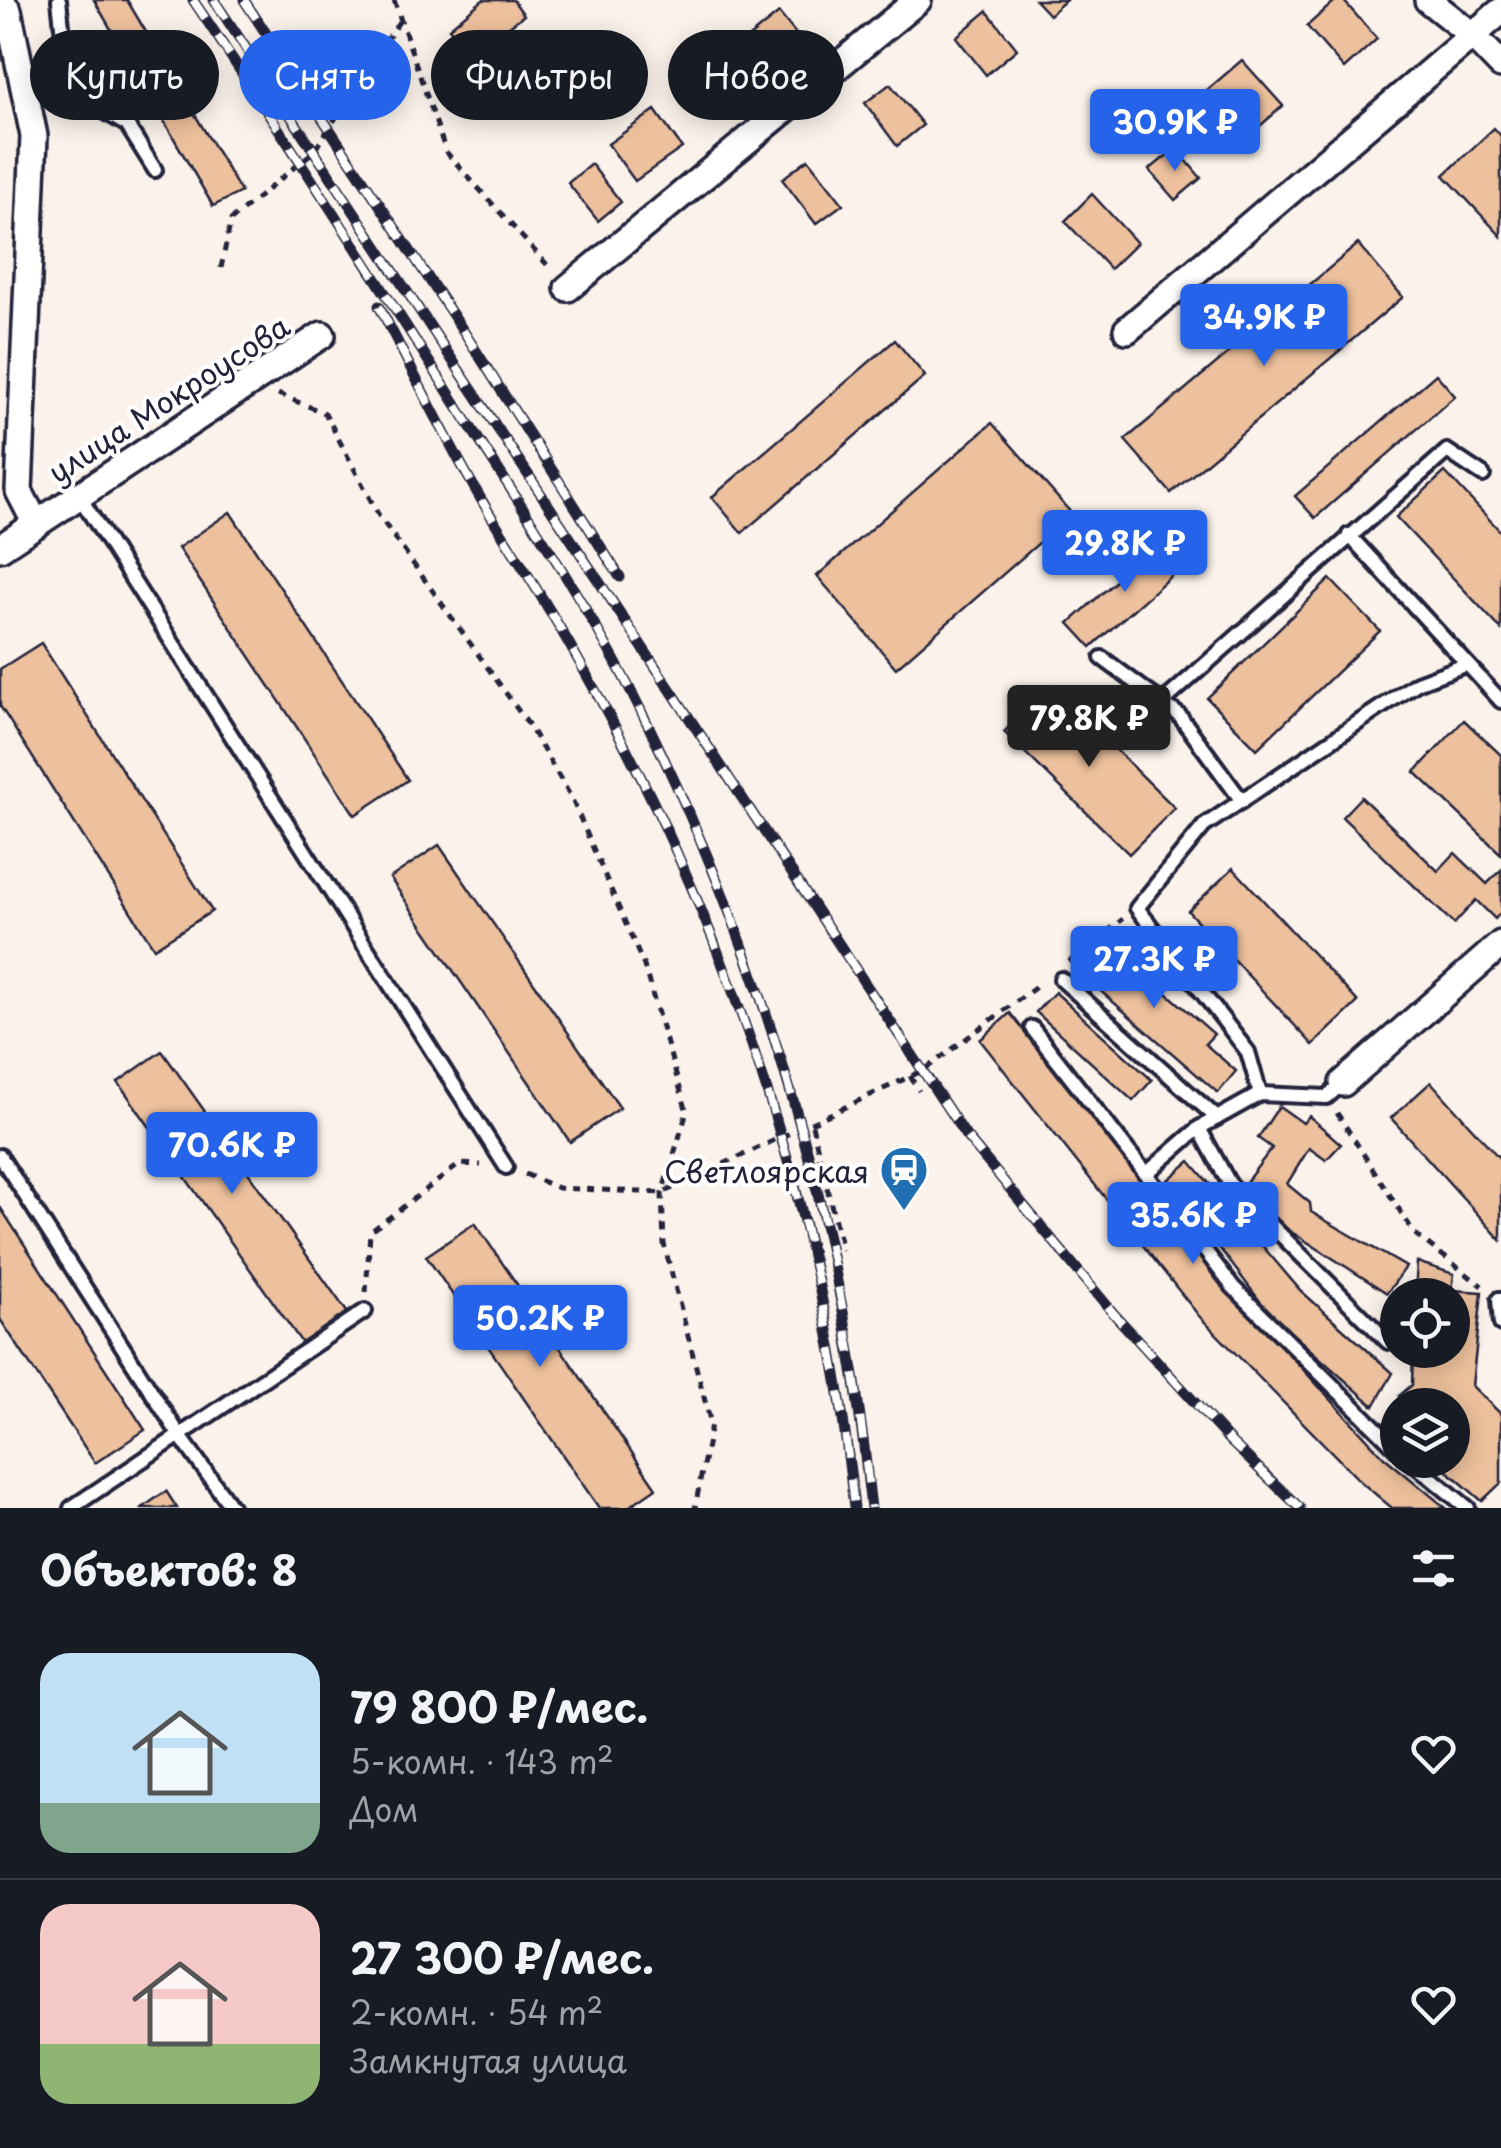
<!DOCTYPE html>
<html lang="ru">
<head>
<meta charset="utf-8">
<style>
  body { margin:0; font-family:"Playpen Sans",sans-serif; background:#242831; color:#f1f3f6; height:100vh; display:flex; flex-direction:column; font-size:38px; white-space:nowrap }
  * { box-sizing:border-box; margin:0 }
  p { font-size:32px; color:#9ea1a6 }
  .icon { flex:none; width:55px; height:55px; fill:none; stroke:currentColor; stroke-width:2; stroke-linecap:round; stroke-linejoin:round }
  .map { position:relative; height:1508px; overflow:hidden }
  .side { display:flex; flex-direction:column; background:#171b24; flex:1 }
  .side>* { flex:none }
  .top-card { position:absolute; left:30px; top:30px; width:1000px; height:90px; display:flex; gap:20px }
  .buttons { position:absolute; left:1380px; top:1278px; display:grid; gap:20px }
  .buttons a { display:grid; place-items:center; width:90px; height:90px; border-radius:50%; background:#171b24; box-shadow:0 5px 25px #0003; font-size:50px }
  .price { position:absolute; translate:-50% -85px; padding:0 22px; border-radius:10px; background:#2563eb; color:#fff; font-size:32px; line-height:65px; filter:drop-shadow(0 2px 5px #0008) }
  .price::after { content:''; position:absolute; left:50%; top:60px; width:30px; height:22px; margin-left:-15px; background:inherit; clip-path:polygon(0 0,100% 0,50% 100%) }
  .price.selected { background:#222; color:#fff }
  ul { padding:0; list-style:none }
  li { display:flex; align-items:center; gap:30px; height:250px; padding:0 40px }
  li+li { border-top:2px solid #363941 }
  li span { display:grid; place-items:center; flex:none; width:280px; height:200px; border-radius:30px; color:#555 }
  li>.icon { margin-inline-start:auto }
  span .icon { width:120px; height:120px; fill:#fffc; stroke-width:1 }
  li b { font-size:42px }
  h2 { display:flex; justify-content:space-between; align-items:center; height:120px; padding:0 40px; font-size:42px }
  .tag { padding:0 35px; border-radius:45px; background:#171b24; box-shadow:0 5px 25px #0003; font-size:35px; line-height:90px }
  .tag.selected { background:#2563eb; color:#fff }
  .map>svg:first-child { display:block }
</style>
</head>
<body>
<div class="map">
<svg width="1501" height="1508" viewBox="0 0 1501 1508">
  <rect width="100%" height="100%" fill="#fbf3eb"/>
  <filter id="ink" filterUnits="userSpaceOnUse"><feTurbulence type="fractalNoise" baseFrequency=".01" numOctaves="2"/><feDisplacementMap in="SourceGraphic" scale="20" xChannelSelector="R" yChannelSelector="G"/><feConvolveMatrix kernelMatrix="1 2 1 2 8 2 1 2 1" color-interpolation-filters="sRGB"/></filter>
  <g filter="url(#ink)">
    <g fill="#edc19d" stroke="#22223b" stroke-width="2.5">
      <path d="M94,0H127L241,192L213,206Z"/>
      <path d="M483,0H513L524,15L500,33L517,54L489,77L449,28Z"/>
      <path d="M1035,0H1066L1049,15Z"/>
      <path d="M1336,0H1343L1377,39L1344,69L1307,26Z"/>
      <path d="M987,11L1017,49L986,75L956,37Z"/>
      <path d="M779,13L808,49L778,73L749,37Z"/>
      <path d="M1242,60L1283,106L1239,144L1199,97Z"/>
      <path d="M718,62L747,101L723,120L694,79Z"/>
      <path d="M890,84L923,125L897,146L865,103Z"/>
      <path d="M655,110L682,148L635,181L608,144Z"/>
      <path d="M1494,128L1501,136V236L1444,175Z"/>
      <path d="M1176,148L1201,178L1175,200L1149,170Z"/>
      <path d="M808,159L843,204L816,224L782,179Z"/>
      <path d="M591,164L621,202L598,221L568,183Z"/>
      <path d="M1092,194L1137,243L1110,269L1065,221Z"/>
      <path d="M1358,244L1403,297L1171,493L1125,440Z"/>
      <path d="M895,340L925,376L742,533L712,497Z"/>
      <path d="M1436,374L1455,396L1315,518L1295,496Z"/>
      <path d="M992,423L1072,514L896,668L817,576Z"/>
      <path d="M1445,472L1501,532V629L1396,517Z"/>
      <path d="M230,512L408,780L355,815L178,548Z"/>
      <path d="M1159,542L1181,567L1091,647L1069,623Z"/>
      <path d="M1330,579L1380,631L1257,749L1207,698Z"/>
      <path d="M41,643L212,911L154,948L0,706V669Z"/>
      <path d="M1050,685L1175,808L1129,854L1004,732Z"/>
      <path d="M1464,720L1501,755V854L1415,772Z"/>
      <path d="M1361,797L1438,871L1455,853L1487,884L1501,870V912L1495,919L1476,900L1454,924L1342,817Z"/>
      <path d="M439,845L620,1108L570,1142L390,878Z"/>
      <path d="M1233,868L1358,1002L1313,1045L1188,911Z"/>
      <path d="M1100,935L1214,1034L1205,1044L1236,1071L1218,1093L1073,967Z"/>
      <path d="M1055,992L1152,1080L1133,1101L1036,1012Z"/>
      <path d="M1010,1013L1227,1287L1384,1457L1446,1508H1392L1361,1482L1199,1316L980,1040Z"/>
      <path d="M162,1051L347,1312L302,1343L118,1082Z"/>
      <path d="M1431,1082L1501,1160V1240L1391,1118Z"/>
      <path d="M1279,1106L1303,1123L1309,1116L1341,1144L1326,1160L1309,1148L1287,1184L1310,1203L1311,1212L1406,1267L1387,1293L1273,1220L1243,1186L1272,1148L1258,1138Z"/>
      <path d="M1190,1161L1300,1290L1393,1373L1374,1406L1269,1313L1168,1180Z"/>
      <path d="M0,1207L145,1430L95,1463L0,1319Z"/>
      <path d="M475,1223L656,1488L627,1508H599L426,1256Z"/>
      <path d="M1417,1262L1454,1274L1452,1290L1482,1292L1472,1386L1501,1414V1483L1482,1501L1435,1460H1452V1405H1406L1399,1396L1412,1385L1413,1350H1452V1295H1415Z"/>
      <path d="M166,1491L177,1508H142Z"/>
    </g>
    <g fill="none" stroke-linecap="round" stroke-linejoin="round">
      <g stroke="#22223b" stroke-width="20">
        <g id="service">
          <path d="M59,0L63,35L82,98L127,125L155,170"/>
          <path d="M79,496L506,1167"/>
          <path d="M1349,535L1501,701"/>
          <path d="M1102,658L1179,715L1242,801"/>
          <path d="M1164,701L1447,451L1483,475"/>
          <path d="M1061,979L1217,1118"/>
          <path d="M1032,1028L1146,1174"/>
          <path d="M1343,1083L1327,1097L1260,1094L1199,1128L1146,1174L1233,1287L1398,1450"/>
          <path d="M1260,1094L1248,1052L1137,908L1204,826L1417,683L1465,665"/>
          <path d="M1199,1128L1229,1183L1388,1342"/>
          <path d="M0,1156L180,1436L232,1508"/>
          <path d="M1499,1299L1501,1324"/>
          <path d="M1409,1460L1468,1508"/>
          <path d="M71,1508L365,1311"/>
        </g>
      </g>
      <g stroke="#22223b" stroke-width="32">
        <g id="minor">
          <path d="M0,0L8,10L34,136L19,491L36,524"/>
          <path d="M1428,0L1472,35L1501,65"/>
          <path d="M568,288L918,0"/>
          <path d="M1127,330L1501,11"/>
          <path d="M0,548L322,335"/>
          <path d="M1343,1083L1501,944"/>
        </g>
      </g>
      <g stroke="#22223b" stroke-width="5" stroke-dasharray="8 8" stroke-linecap="butt">
        <path d="M394,0L446,152L550,268"/>
        <path d="M221,268L231,220L314,151L400,20"/>
        <path d="M278,394L325,413L379,516L528,724L571,797L644,966L687,1112L662,1193L664,1244L711,1424L695,1508"/>
        <path d="M1069,962L1123,919"/>
        <path d="M910,1076L919,1091"/>
        <path d="M1337,1113L1415,1234L1482,1286"/>
        <path d="M812,1125L842,1250"/>
        <path d="M525,1174L558,1188L662,1193L924,1070L1040,984"/>
        <path d="M366,1292L370,1232L460,1164L481,1165"/>
      </g>
      <use href="#service" stroke="#fff" stroke-width="12"/>
      <use href="#minor" stroke="#fff" stroke-width="25"/>
      <g stroke="#22223b" stroke-width="11">
        <g id="rail">
          <path d="M193,0C284,135 372,272 459,409C526,513 595,615 649,727C771,979 843,1230 871,1508"/>
          <path d="M214,0L966,1136L1114,1314L1230,1441L1300,1508"/>
          <path d="M244,0L466,335L620,577"/>
          <path d="M379,306C409,364 438,423 470,480C498,530 531,578 560,628C601,699 641,773 675,849C768,1058 831,1280 854,1508"/>
        </g>
      </g>
      <use href="#rail" stroke="#fff" stroke-width="8" stroke-dasharray="22" stroke-linecap="butt"/>
    </g>
  </g>
  <defs>
    <g id="station-pin" transform="scale(2.5)"><path d="M0 17L-7.5 6A9.5 9.5 0 1 1 7.5 6Z" fill="#1f6fb2" stroke="#fff"/><path d="M-3-6H3Q5-6 5-4V2Q5 4 3 4L4.5 6H3L1.5 4h-3L-3 6H-4.5L-3 4Q-5 4-5 2V-4Q-5-6-3-6ZM-3.5-4v3h7v-3ZM-3.5 1v1.5H-2V1ZM2 1v1.5H3.5V1Z" fill="#fff"/></g>
  </defs>
  <g fill-rule="evenodd">
    <use href="#station-pin" x="904" y="1170"/>
  </g>
  <g text-anchor="middle" dominant-baseline="central" stroke-width="8" stroke-linejoin="round" paint-order="stroke">
    <g font-size="30" fill="#22223b" stroke="#fff">
      <text transform="translate(168 398) rotate(-33)">улица Мокроусова</text>
    </g>
    <g font-size="30" fill="#22223b" stroke="#fff" text-anchor="end">
      <text x="869" y="1170">Светлоярская</text>
    </g>
  </g>
</svg>
<div class="buttons">
<a><svg class="icon" aria-label="locate" viewBox="0 0 24 24"><circle cx="12" cy="12" r="6"/><path d="M12 2v4M12 18v4M2 12h4M18 12h4"/></svg></a>
<a><svg class="icon" aria-label="layers" viewBox="0 0 24 24"><path d="M12 4l9 5-9 5-9-5zM3 14l9 5 9-5"/></svg></a>
</div>
<b class="price" style="left:1175px;top:174px">30.9K ₽</b>
<b class="price" style="left:1264px;top:369px">34.9K ₽</b>
<b class="price" style="left:1125px;top:595px">29.8K ₽</b>
<b class="price selected" style="left:1089px;top:770px">79.8K ₽</b>
<b class="price" style="left:1154px;top:1011px">27.3K ₽</b>
<b class="price" style="left:232px;top:1197px">70.6K ₽</b>
<b class="price" style="left:1193px;top:1267px">35.6K ₽</b>
<b class="price" style="left:540px;top:1370px">50.2K ₽</b>
<div class="top-card">
<a class="tag">Купить</a>
<a class="tag selected">Снять</a>
<a class="tag">Фильтры</a>
<a class="tag">Новое</a>
</div>
</div>
<section class="side">
<h2>Объектов: 8<svg class="icon" aria-label="filters" viewBox="0 0 24 24"><path d="M4 7h16M4 17h16"/><circle cx="9" cy="7" r="2"/><circle cx="15" cy="17" r="2"/></svg></h2>
<ul>
<li><span style="background:linear-gradient(#bfe0f5 75%,#7fa58c 0)"><svg class="icon" aria-label="home" viewBox="0 0 24 24"><path d="M3 11l9-7 9 7M6 9v11h12V9"/></svg></span><div><b>79 800 ₽/мес.</b><p>5-комн. · 143 m²</p><p>Дом</p></div><svg class="icon" aria-label="heart" viewBox="0 0 24 24"><path d="M12 20l-8-8c-3-5 5-10 8-4 3-6 11-1 8 4z"/></svg></li>
<li><span style="background:linear-gradient(#f6c9c9 70%,#8fb573 0)"><svg class="icon" aria-label="home" viewBox="0 0 24 24"><path d="M3 11l9-7 9 7M6 9v11h12V9"/></svg></span><div><b>27 300 ₽/мес.</b><p>2-комн. · 54 m²</p><p>Замкнутая улица</p></div><svg class="icon" aria-label="heart" viewBox="0 0 24 24"><path d="M12 20l-8-8c-3-5 5-10 8-4 3-6 11-1 8 4z"/></svg></li>
</ul>
</section>
</body>
</html>
